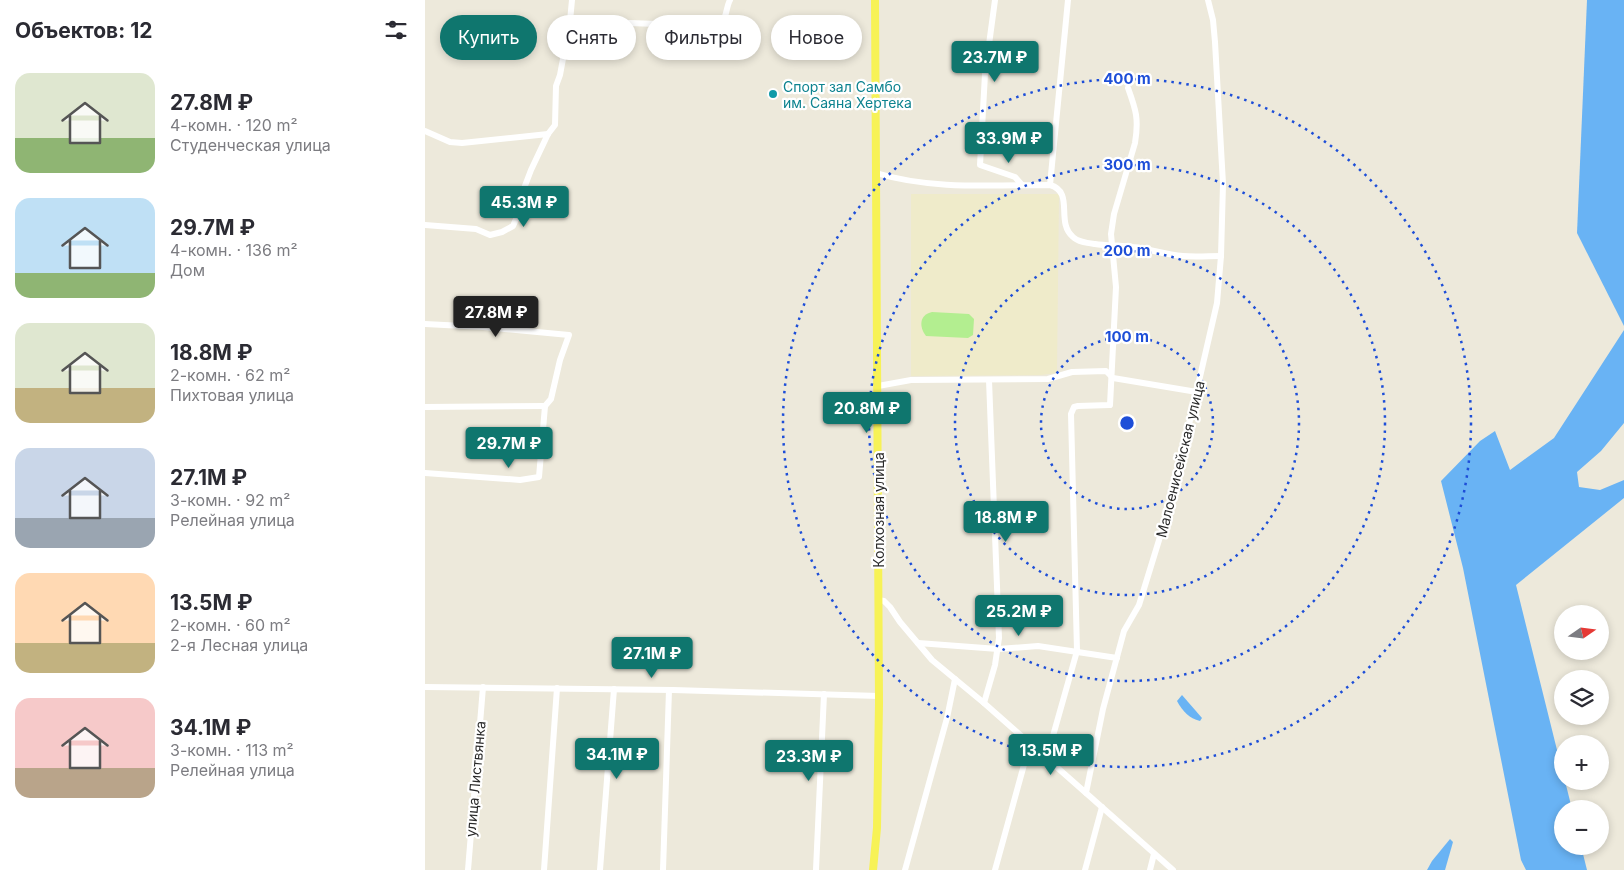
<!DOCTYPE html>
<html lang="ru">
<head>
<meta charset="utf-8">
<style>
  body { margin:0; font-family:Inter,sans-serif; background:#f7f7f7; color:#2b2b33; height:100vh; display:flex; flex-direction:column; font-size:19px; white-space:nowrap }
  * { box-sizing:border-box; margin:0 }
  p { font-size:16px; color:#7c7c81 }
  .icon { flex:none; width:28px; height:28px; fill:none; stroke:currentColor; stroke-width:2; stroke-linecap:round; stroke-linejoin:round }
  .map { position:relative; flex:1; overflow:hidden }
  .sheet { display:flex; flex-direction:column; background:#fff; width:425px }
  .sheet>* { flex:none }
  .top-card { position:absolute; left:15px; top:15px; width:475px; height:45px; display:flex; gap:10px }
  .needle { width:32px; rotate:76deg }
  .controls { position:absolute; left:1129px; top:605px; display:grid; gap:10px }
  .controls a { display:grid; place-items:center; width:55px; height:55px; border-radius:50%; background:#fff; box-shadow:0 2px 8px #0003; font-size:25px }
  .price { position:absolute; translate:-50% -42px; padding:0 11px; border-radius:5px; background:#0f766e; color:#fff; font-size:16px; line-height:32px; filter:drop-shadow(0 1px 2px #0008) }
  .price::after { content:''; position:absolute; left:50%; top:30px; width:15px; height:11px; margin-left:-8px; background:inherit; clip-path:polygon(0 0,100% 0,50% 100%) }
  .price.selected { background:#222; color:#fff }
  ul { padding:0; list-style:none }
  li { display:flex; align-items:center; gap:15px; height:125px; padding:0 15px }
  li span { display:grid; place-items:center; flex:none; width:140px; height:100px; border-radius:15px; color:#555 }
  li>.icon { margin-inline-start:auto }
  span .icon { width:60px; height:60px; fill:#fffc; stroke-width:1 }
  li b { font-size:21px }
  h2 { display:flex; justify-content:space-between; align-items:center; height:60px; padding:0 15px; font-size:21px }
  .chip { padding:0 18px; border-radius:22px; background:#fff; box-shadow:0 2px 8px #0003; font-size:18px; line-height:45px }
  .chip.selected { background:#0f766e; color:#fff }
  main { display:flex; flex:1; min-height:0 }
  .map>svg:first-child { display:block }
</style>
</head>
<body>
<main>
<section class="sheet">
<h2>Объектов: 12<svg class="icon" aria-label="filters" viewBox="0 0 24 24"><path d="M4 7h16M4 17h16"/><circle cx="9" cy="7" r="2"/><circle cx="15" cy="17" r="2"/></svg></h2>
<ul>
<li><span style="background:linear-gradient(#dfe7d0 65%,#8fb573 0)"><svg class="icon" aria-label="home" viewBox="0 0 24 24"><path d="M3 11l9-7 9 7M6 9v11h12V9"/></svg></span><div><b>27.8M ₽</b><p>4-комн. · 120 m²</p><p>Студенческая улица</p></div></li>
<li><span style="background:linear-gradient(#bfe0f5 75%,#8fb573 0)"><svg class="icon" aria-label="home" viewBox="0 0 24 24"><path d="M3 11l9-7 9 7M6 9v11h12V9"/></svg></span><div><b>29.7M ₽</b><p>4-комн. · 136 m²</p><p>Дом</p></div></li>
<li><span style="background:linear-gradient(#dfe7d0 65%,#c2b280 0)"><svg class="icon" aria-label="home" viewBox="0 0 24 24"><path d="M3 11l9-7 9 7M6 9v11h12V9"/></svg></span><div><b>18.8M ₽</b><p>2-комн. · 62 m²</p><p>Пихтовая улица</p></div></li>
<li><span style="background:linear-gradient(#c9d6e8 70%,#9aa5b1 0)"><svg class="icon" aria-label="home" viewBox="0 0 24 24"><path d="M3 11l9-7 9 7M6 9v11h12V9"/></svg></span><div><b>27.1M ₽</b><p>3-комн. · 92 m²</p><p>Релейная улица</p></div></li>
<li><span style="background:linear-gradient(#ffd9b3 70%,#c2b280 0)"><svg class="icon" aria-label="home" viewBox="0 0 24 24"><path d="M3 11l9-7 9 7M6 9v11h12V9"/></svg></span><div><b>13.5M ₽</b><p>2-комн. · 60 m²</p><p>2-я Лесная улица</p></div></li>
<li><span style="background:linear-gradient(#f6c9c9 70%,#b9a48a 0)"><svg class="icon" aria-label="home" viewBox="0 0 24 24"><path d="M3 11l9-7 9 7M6 9v11h12V9"/></svg></span><div><b>34.1M ₽</b><p>3-комн. · 113 m²</p><p>Релейная улица</p></div></li>
</ul>
</section>
<div class="map">
<svg width="1199" height="870" viewBox="0 0 1199 870">
  <rect width="100%" height="100%" fill="#ede9db"/>
  <path fill="#efebca" d="M486,194H634L632,373L616,375L486,376Z"/>
  <path fill="#b3ee90" d="M507,312L544,314L549,319L548,335L543,338L501,336C494,327 494,315 507,312Z"/>
  <g fill="#69b3f4">
    <path d="M1162,0H1199V326L1152,233Z"/>
    <path d="M1199,330V423L1176,451L1152,472L1154,487L1175,490L1199,480V498L1091,585L1137,770L1138,781H1140L1147,809H1138V846H1156L1162,870H1101L1096,860L1038,568L1016,481L1055,441L1070,431L1085,470L1129,438Z"/>
    <path d="M757,695L777,718L775,721C764,718 758,712 752,701Z"/>
    <path d="M1025,839L1028,842L1020,870H1002L1007,861Z"/>
  </g>
  <g fill="none" stroke-linecap="round" stroke-linejoin="round">
    <g stroke="#fff" stroke-width="6">
      <path d="M570,0L560,74L555,165L590,177L597,185"/>
      <path d="M145,21L291,26C303,21 300,9 305,0"/>
      <path d="M0,131L25,142L37,143L123,134"/>
      <path d="M451,173C507,190 568,185 625,185C650,192 630,222 648,237C653,242 662,243 670,244C682,246 695,245 708,247C725,249 741,255 758,256C770,257 784,256 796,256"/>
      <path d="M625,185L643,0"/>
      <path d="M0,225L51,229L65,235L77,232L88,226L94,212L98,191L106,170L123,134L130,125L131,86L135,75L145,21L147,0"/>
      <path d="M0,324L58,327L144,335L135,360L126,399L120,406L114,477L95,480L0,473"/>
      <path d="M453,386L486,380L623,379L647,372L681,371L688,378L772,392"/>
      <path d="M0,407L120,406"/>
      <path d="M453,600L459,601L465,607L475,622L507,660L559,703L661,793"/>
      <path d="M493,643L573,649L613,646L692,658"/>
      <path d="M0,687L248,690L454,696"/>
      <path d="M559,703L570,665L574,638L564,380"/>
      <path d="M622,757L652,651L646,414L649,407L653,406L685,405L691,287L686,234L689,214L710,143C714,119 711,110 703,88"/>
      <path d="M43,870L58,687"/>
      <path d="M119,870L132,688"/>
      <path d="M175,870L189,689"/>
      <path d="M238,870L244,690"/>
      <path d="M391,870L399,694"/>
      <path d="M480,870L522,718L530,679"/>
      <path d="M570,870L605,743"/>
      <path d="M660,870L677,807"/>
      <path d="M725,870L729,854"/>
      <path d="M748,870L661,793L678,709L699,631L714,605L747,498L792,303L796,256L798,184L790,42L788,20L783,0"/>
    </g>
    <path stroke="#f7f256" stroke-width="8" d="M448,870L452,828L454,703L450,0"/>
  </g>
  <g fill="none" stroke="#1d4ed8" stroke-width="2.5" stroke-dasharray="2.5 5">
    <circle cx="702" cy="423" r="86"/>
    <circle cx="702" cy="423" r="172"/>
    <circle cx="702" cy="423" r="258"/>
    <circle cx="702" cy="423" r="344"/>
  </g>
  <circle fill="#0f9aa8" stroke="#fff" stroke-width="2" cx="348" cy="94" r="5"/>
  <g text-anchor="middle" dominant-baseline="central" stroke-width="4.5" stroke-linejoin="round" paint-order="stroke">
    <g font-size="14" fill="#0d838f" stroke="#fff" text-anchor="start">
      <text x="358" y="86">Спорт зал Самбо<tspan x="358" dy="16">им. Саяна Хертека</tspan></text>
    </g>
    <g font-size="14" fill="#2a2a2a" stroke="#fff">
      <text transform="translate(755 459) rotate(-76)">Малоенисейская улица</text>
      <text transform="translate(453 510) rotate(-90)">Колхозная улица</text>
      <text transform="translate(50 779) rotate(-85)">улица Листвянка</text>
    </g>
  </g>
  <circle cx="702" cy="423" r="8" fill="#1d4ed8" stroke="#fff" stroke-width="2.5"/>
  <g font-size="15" text-anchor="middle" font-weight="bold" fill="#1d4ed8" stroke="#fff" stroke-width="4.5" stroke-linejoin="round" paint-order="stroke">
    <text x="702" y="84">400 m</text>
    <text x="702" y="170">300 m</text>
    <text x="702" y="256">200 m</text>
    <text x="702" y="342">100 m</text>
  </g>
</svg>
<div class="controls">
<a><svg class="needle" viewBox="-14 -14 28 28"><path d="M0-13l5 13h-10z" fill="#e53935"/><path d="M0 13l5-13h-10z" fill="#7c7c81"/></svg></a>
<a><svg class="icon" aria-label="layers" viewBox="0 0 24 24"><path d="M12 4l9 5-9 5-9-5zM3 14l9 5 9-5"/></svg></a>
<a>+</a>
<a>−</a>
</div>
<b class="price" style="left:570px;top:83px">23.7M ₽</b>
<b class="price" style="left:584px;top:164px">33.9M ₽</b>
<b class="price" style="left:99px;top:228px">45.3M ₽</b>
<b class="price selected" style="left:71px;top:338px">27.8M ₽</b>
<b class="price" style="left:442px;top:434px">20.8M ₽</b>
<b class="price" style="left:84px;top:469px">29.7M ₽</b>
<b class="price" style="left:581px;top:543px">18.8M ₽</b>
<b class="price" style="left:594px;top:637px">25.2M ₽</b>
<b class="price" style="left:227px;top:679px">27.1M ₽</b>
<b class="price" style="left:626px;top:776px">13.5M ₽</b>
<b class="price" style="left:192px;top:780px">34.1M ₽</b>
<b class="price" style="left:384px;top:782px">23.3M ₽</b>
<div class="top-card">
<a class="chip selected">Купить</a>
<a class="chip">Снять</a>
<a class="chip">Фильтры</a>
<a class="chip">Новое</a>
</div>
</div>
</main>
</body>
</html>
